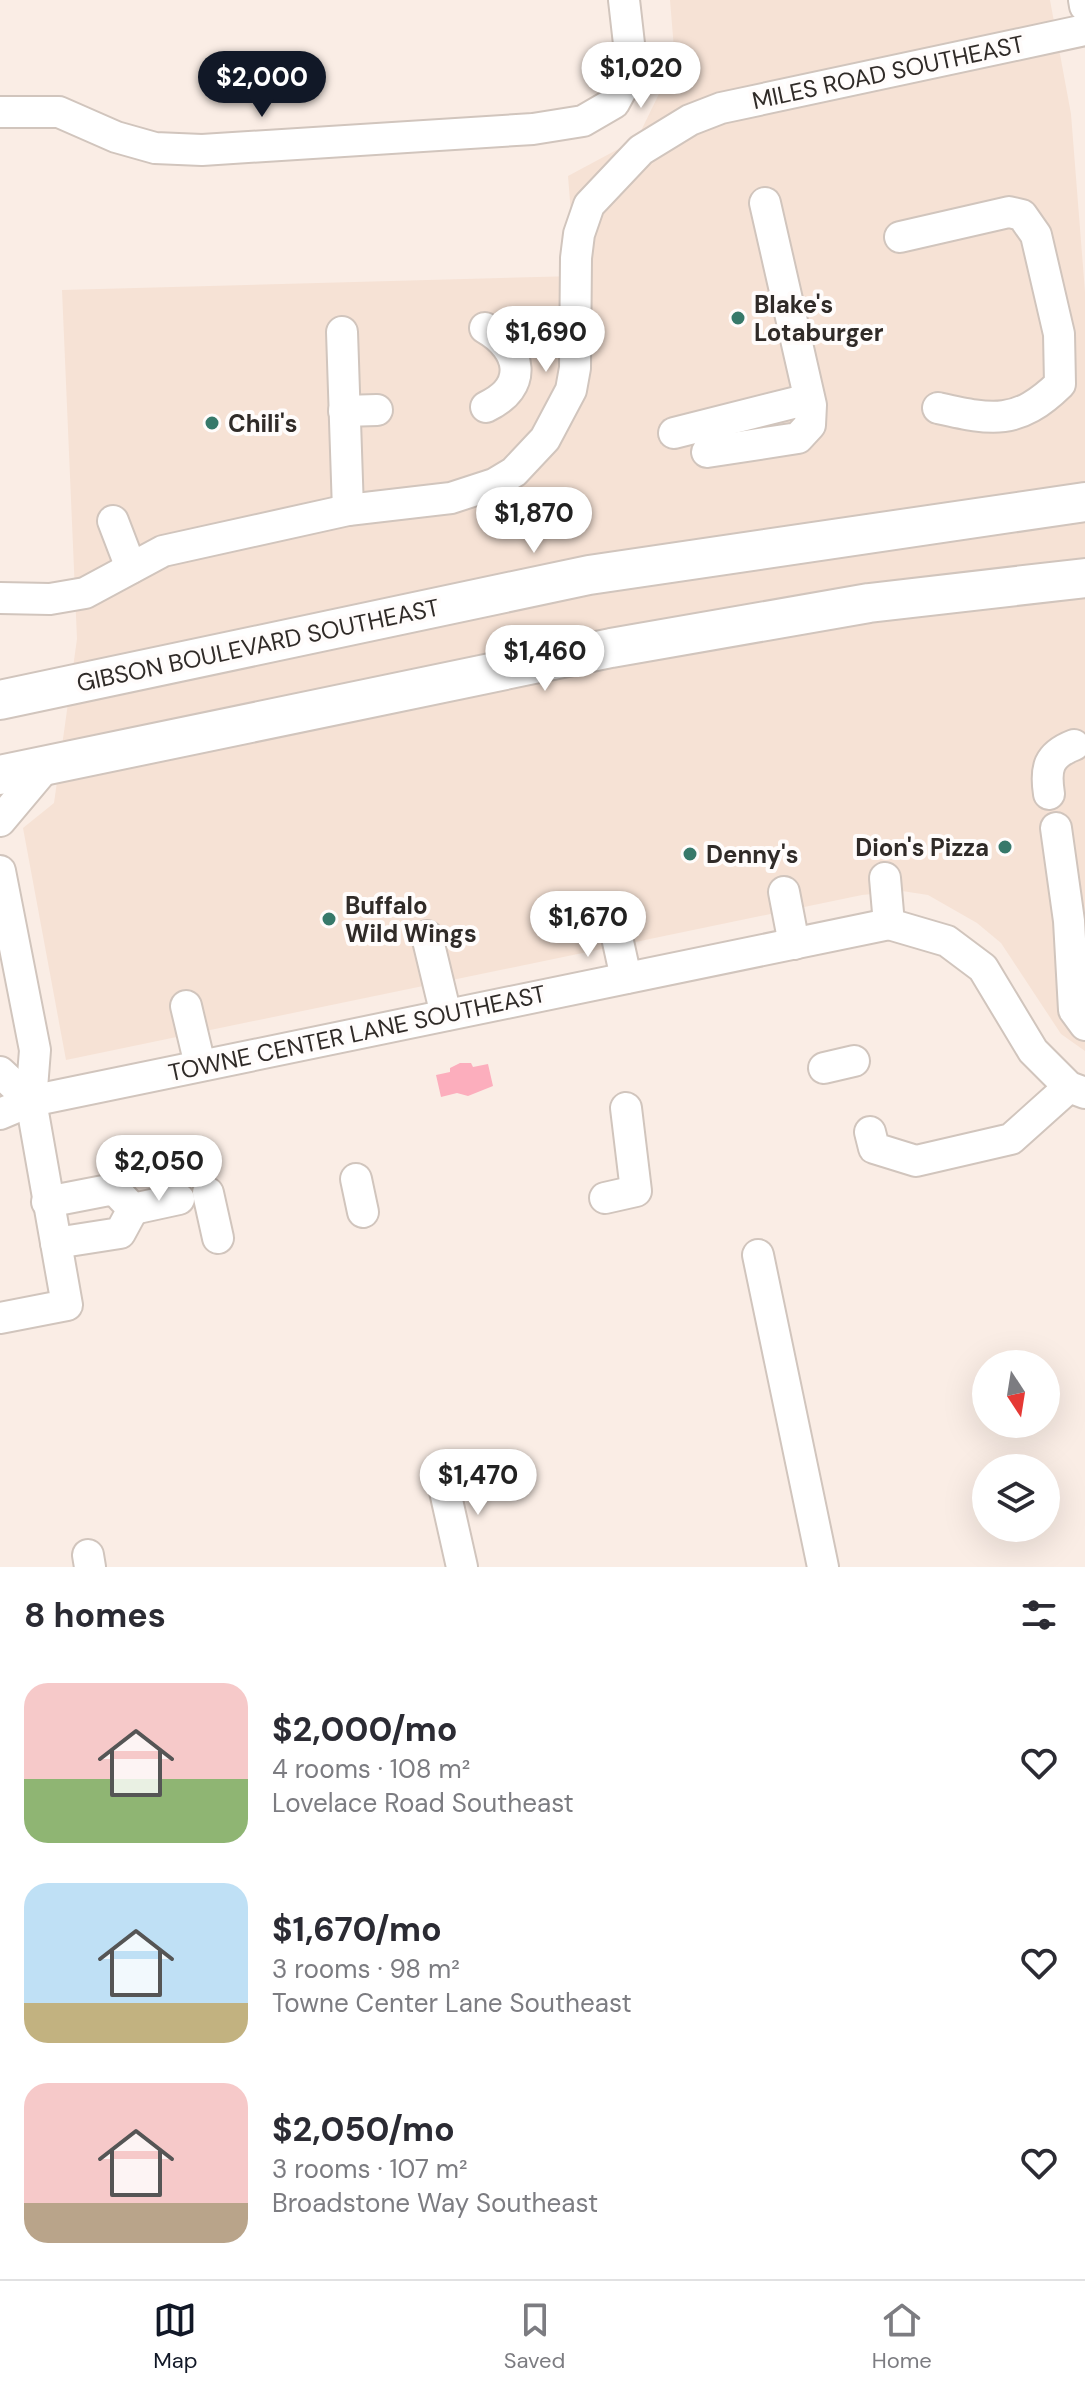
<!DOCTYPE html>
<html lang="en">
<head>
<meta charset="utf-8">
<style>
  body { margin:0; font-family:"DM Sans",sans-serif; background:#f2f2f3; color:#2b2b33; height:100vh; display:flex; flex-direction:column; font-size:30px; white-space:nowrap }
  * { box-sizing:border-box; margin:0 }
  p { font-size:26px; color:#7c7c81 }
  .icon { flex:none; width:44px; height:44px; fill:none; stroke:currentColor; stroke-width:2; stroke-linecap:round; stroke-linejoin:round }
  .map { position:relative; height:1567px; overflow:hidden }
  .side { display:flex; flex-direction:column; background:#fff; flex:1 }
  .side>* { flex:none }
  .needle { width:52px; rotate:168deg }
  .tools { position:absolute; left:972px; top:1350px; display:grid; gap:16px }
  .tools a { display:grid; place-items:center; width:88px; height:88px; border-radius:50%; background:#fff; box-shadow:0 8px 32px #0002; font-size:40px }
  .price { position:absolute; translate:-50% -68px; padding:0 18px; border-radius:28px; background:#fff; color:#222; font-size:26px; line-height:52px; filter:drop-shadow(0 2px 4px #0008) }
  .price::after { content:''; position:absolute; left:50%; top:48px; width:24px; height:18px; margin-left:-12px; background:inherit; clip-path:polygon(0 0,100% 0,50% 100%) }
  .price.current { background:#111827; color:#fff }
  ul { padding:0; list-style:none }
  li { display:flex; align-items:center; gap:24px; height:200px; padding:0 24px }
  li span { display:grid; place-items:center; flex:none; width:224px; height:160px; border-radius:24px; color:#555 }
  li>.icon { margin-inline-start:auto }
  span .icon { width:96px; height:96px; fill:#fffc; stroke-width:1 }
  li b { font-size:34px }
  h2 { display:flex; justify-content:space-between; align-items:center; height:96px; padding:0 24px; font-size:34px }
  .tabs { display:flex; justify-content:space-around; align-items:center; height:112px; border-top:2px solid #e1e1e2; background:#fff; font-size:22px; color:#7c7c81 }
  .tabs a { display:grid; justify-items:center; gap:4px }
  .tabs .current { color:#111827 }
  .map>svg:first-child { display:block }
</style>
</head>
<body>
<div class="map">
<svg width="1085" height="1567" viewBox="0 0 1085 1567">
  <rect width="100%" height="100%" fill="#faede5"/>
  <path fill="#f6e2d5" d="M670,0H1050L1071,114L1085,292V1051L1061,1034L1001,943L977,923L928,895L902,891L862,895L66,1060L23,828L54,803L77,639L62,290L576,276L568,176L637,139L675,61Z"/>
  <path fill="#fcaebd" d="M460,1063H471L473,1067L488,1064L493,1086L468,1096L457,1093L441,1097L436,1075L450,1072V1068Z"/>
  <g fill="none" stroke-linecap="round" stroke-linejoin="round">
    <g stroke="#d1c5bd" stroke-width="34">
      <g id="minor">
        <path d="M1084,0L1085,6"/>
        <path d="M0,112H59L116,137L155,148L202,150L533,129L583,121L614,103L632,70L624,0"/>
        <path d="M900,237L1009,212L1022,215L1036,235L1059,334L1060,384C1017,426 992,420 938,408"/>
        <path d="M485,328C522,349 529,387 486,407"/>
        <path d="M342,332L348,510"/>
        <path d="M344,411L377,410"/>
        <path d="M674,433L809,399"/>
        <path d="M707,452L798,438L810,425L811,405L765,203"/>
        <path d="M113,521L131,568"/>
        <path d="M0,598L50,599L85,593L163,551L348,510L451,498L494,484L514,472L545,439L571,390L575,368L576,258L579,234L589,205L641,150L690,120L721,108L1085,30"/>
        <path d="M1049,794C1045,768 1048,755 1074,745"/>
        <path d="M0,821L47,765"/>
        <path d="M1056,828L1069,921L1074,1010L1085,1025"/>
        <path d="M0,871L35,1050L31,1101L67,1305L0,1318"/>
        <path d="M885,878L889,924"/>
        <path d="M784,892L794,944"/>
        <path d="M615,928L626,978"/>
        <path d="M427,936L446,1015"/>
        <path d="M186,1006L200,1065"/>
        <path d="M824,1068L854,1061"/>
        <path d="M0,1072L31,1101L889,924L947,941L983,968L1033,1051L1069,1087L1085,1093"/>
        <path d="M0,1114L31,1101"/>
        <path d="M870,1132L874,1148L916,1161L1011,1139L1069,1087"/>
        <path d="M356,1179L363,1212"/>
        <path d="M208,1193L218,1238"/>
        <path d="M605,1198L636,1191L626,1108"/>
        <path d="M47,1202L114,1189L133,1209L120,1233L56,1243"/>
        <path d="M133,1209L179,1199"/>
        <path d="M758,1255L823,1567"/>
        <path d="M442,1478L462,1567"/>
        <path d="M88,1555L90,1567"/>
      </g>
    </g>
    <g stroke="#d1c5bd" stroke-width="42">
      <g id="major">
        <path d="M0,700L589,575L1085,502"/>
        <path d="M0,775L611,648L869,603L1085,578"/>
      </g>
    </g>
    <use href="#minor" stroke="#fff" stroke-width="30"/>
    <use href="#major" stroke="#fff" stroke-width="38"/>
  </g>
  <g fill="#37796a" stroke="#fffcfb" stroke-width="3">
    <circle cx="738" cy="318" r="8"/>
    <circle cx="212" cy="423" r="8"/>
    <circle cx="1005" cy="847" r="8"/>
    <circle cx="690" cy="854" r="8"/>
    <circle cx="329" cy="919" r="8"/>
  </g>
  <g text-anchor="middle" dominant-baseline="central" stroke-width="8" stroke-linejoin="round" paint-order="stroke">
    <g font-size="24" fill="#302b28" stroke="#fffcfb">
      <text transform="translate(888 72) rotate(-12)">MILES ROAD SOUTHEAST</text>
      <text transform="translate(258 645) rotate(-12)">GIBSON BOULEVARD SOUTHEAST</text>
      <text transform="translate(357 1033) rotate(-12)">TOWNE CENTER LANE SOUTHEAST</text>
    </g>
    <g font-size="24" font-weight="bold" fill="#302b28" stroke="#fffcfb" text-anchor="start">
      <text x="754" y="304">Blake's<tspan x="754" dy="28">Lotaburger</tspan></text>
      <text x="228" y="423">Chili's</text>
      <text x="989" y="847" text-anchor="end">Dion's Pizza</text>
      <text x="706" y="854">Denny's</text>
      <text x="345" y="905">Buffalo<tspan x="345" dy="28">Wild Wings</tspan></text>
    </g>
  </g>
</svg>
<div class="tools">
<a><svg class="needle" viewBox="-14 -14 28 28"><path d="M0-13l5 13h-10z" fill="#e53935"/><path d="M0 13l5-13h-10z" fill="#7c7c81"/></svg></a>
<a><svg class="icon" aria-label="layers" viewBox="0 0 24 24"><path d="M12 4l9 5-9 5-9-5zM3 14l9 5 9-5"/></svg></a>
</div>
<b class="price" style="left:641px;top:110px">$1,020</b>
<b class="price current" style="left:262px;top:119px">$2,000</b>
<b class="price" style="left:546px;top:374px">$1,690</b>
<b class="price" style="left:534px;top:555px">$1,870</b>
<b class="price" style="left:545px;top:693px">$1,460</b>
<b class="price" style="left:588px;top:959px">$1,670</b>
<b class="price" style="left:159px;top:1203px">$2,050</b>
<b class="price" style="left:478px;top:1517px">$1,470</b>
</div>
<section class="side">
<h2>8 homes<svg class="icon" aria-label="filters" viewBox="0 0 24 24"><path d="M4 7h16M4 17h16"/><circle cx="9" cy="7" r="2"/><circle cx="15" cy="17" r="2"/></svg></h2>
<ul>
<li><span style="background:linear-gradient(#f6c9c9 60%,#8fb573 0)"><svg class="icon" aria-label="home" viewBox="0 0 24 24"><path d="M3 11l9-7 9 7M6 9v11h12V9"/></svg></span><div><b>$2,000/mo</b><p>4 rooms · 108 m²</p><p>Lovelace Road Southeast</p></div><svg class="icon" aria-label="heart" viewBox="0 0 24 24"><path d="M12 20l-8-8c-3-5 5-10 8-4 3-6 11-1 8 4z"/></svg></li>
<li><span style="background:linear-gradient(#bfe0f5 75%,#c2b280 0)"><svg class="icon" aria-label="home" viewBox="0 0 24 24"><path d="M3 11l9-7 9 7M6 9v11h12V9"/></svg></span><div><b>$1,670/mo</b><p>3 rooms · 98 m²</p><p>Towne Center Lane Southeast</p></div><svg class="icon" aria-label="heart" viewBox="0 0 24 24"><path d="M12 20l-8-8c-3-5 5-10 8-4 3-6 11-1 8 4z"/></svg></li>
<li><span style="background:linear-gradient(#f6c9c9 75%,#b9a48a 0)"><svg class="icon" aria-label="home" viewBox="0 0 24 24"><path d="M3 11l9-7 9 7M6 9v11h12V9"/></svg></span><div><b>$2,050/mo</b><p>3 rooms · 107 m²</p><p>Broadstone Way Southeast</p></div><svg class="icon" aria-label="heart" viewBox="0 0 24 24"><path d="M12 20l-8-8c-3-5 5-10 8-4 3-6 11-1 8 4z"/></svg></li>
</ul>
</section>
<nav class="tabs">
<a class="current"><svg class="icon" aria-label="map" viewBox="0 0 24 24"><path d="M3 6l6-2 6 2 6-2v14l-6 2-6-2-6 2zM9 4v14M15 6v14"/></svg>Map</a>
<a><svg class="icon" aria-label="saved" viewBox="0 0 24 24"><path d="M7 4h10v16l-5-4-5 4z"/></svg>Saved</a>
<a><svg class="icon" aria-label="home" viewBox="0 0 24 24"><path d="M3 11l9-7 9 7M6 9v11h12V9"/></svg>Home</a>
</nav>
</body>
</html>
